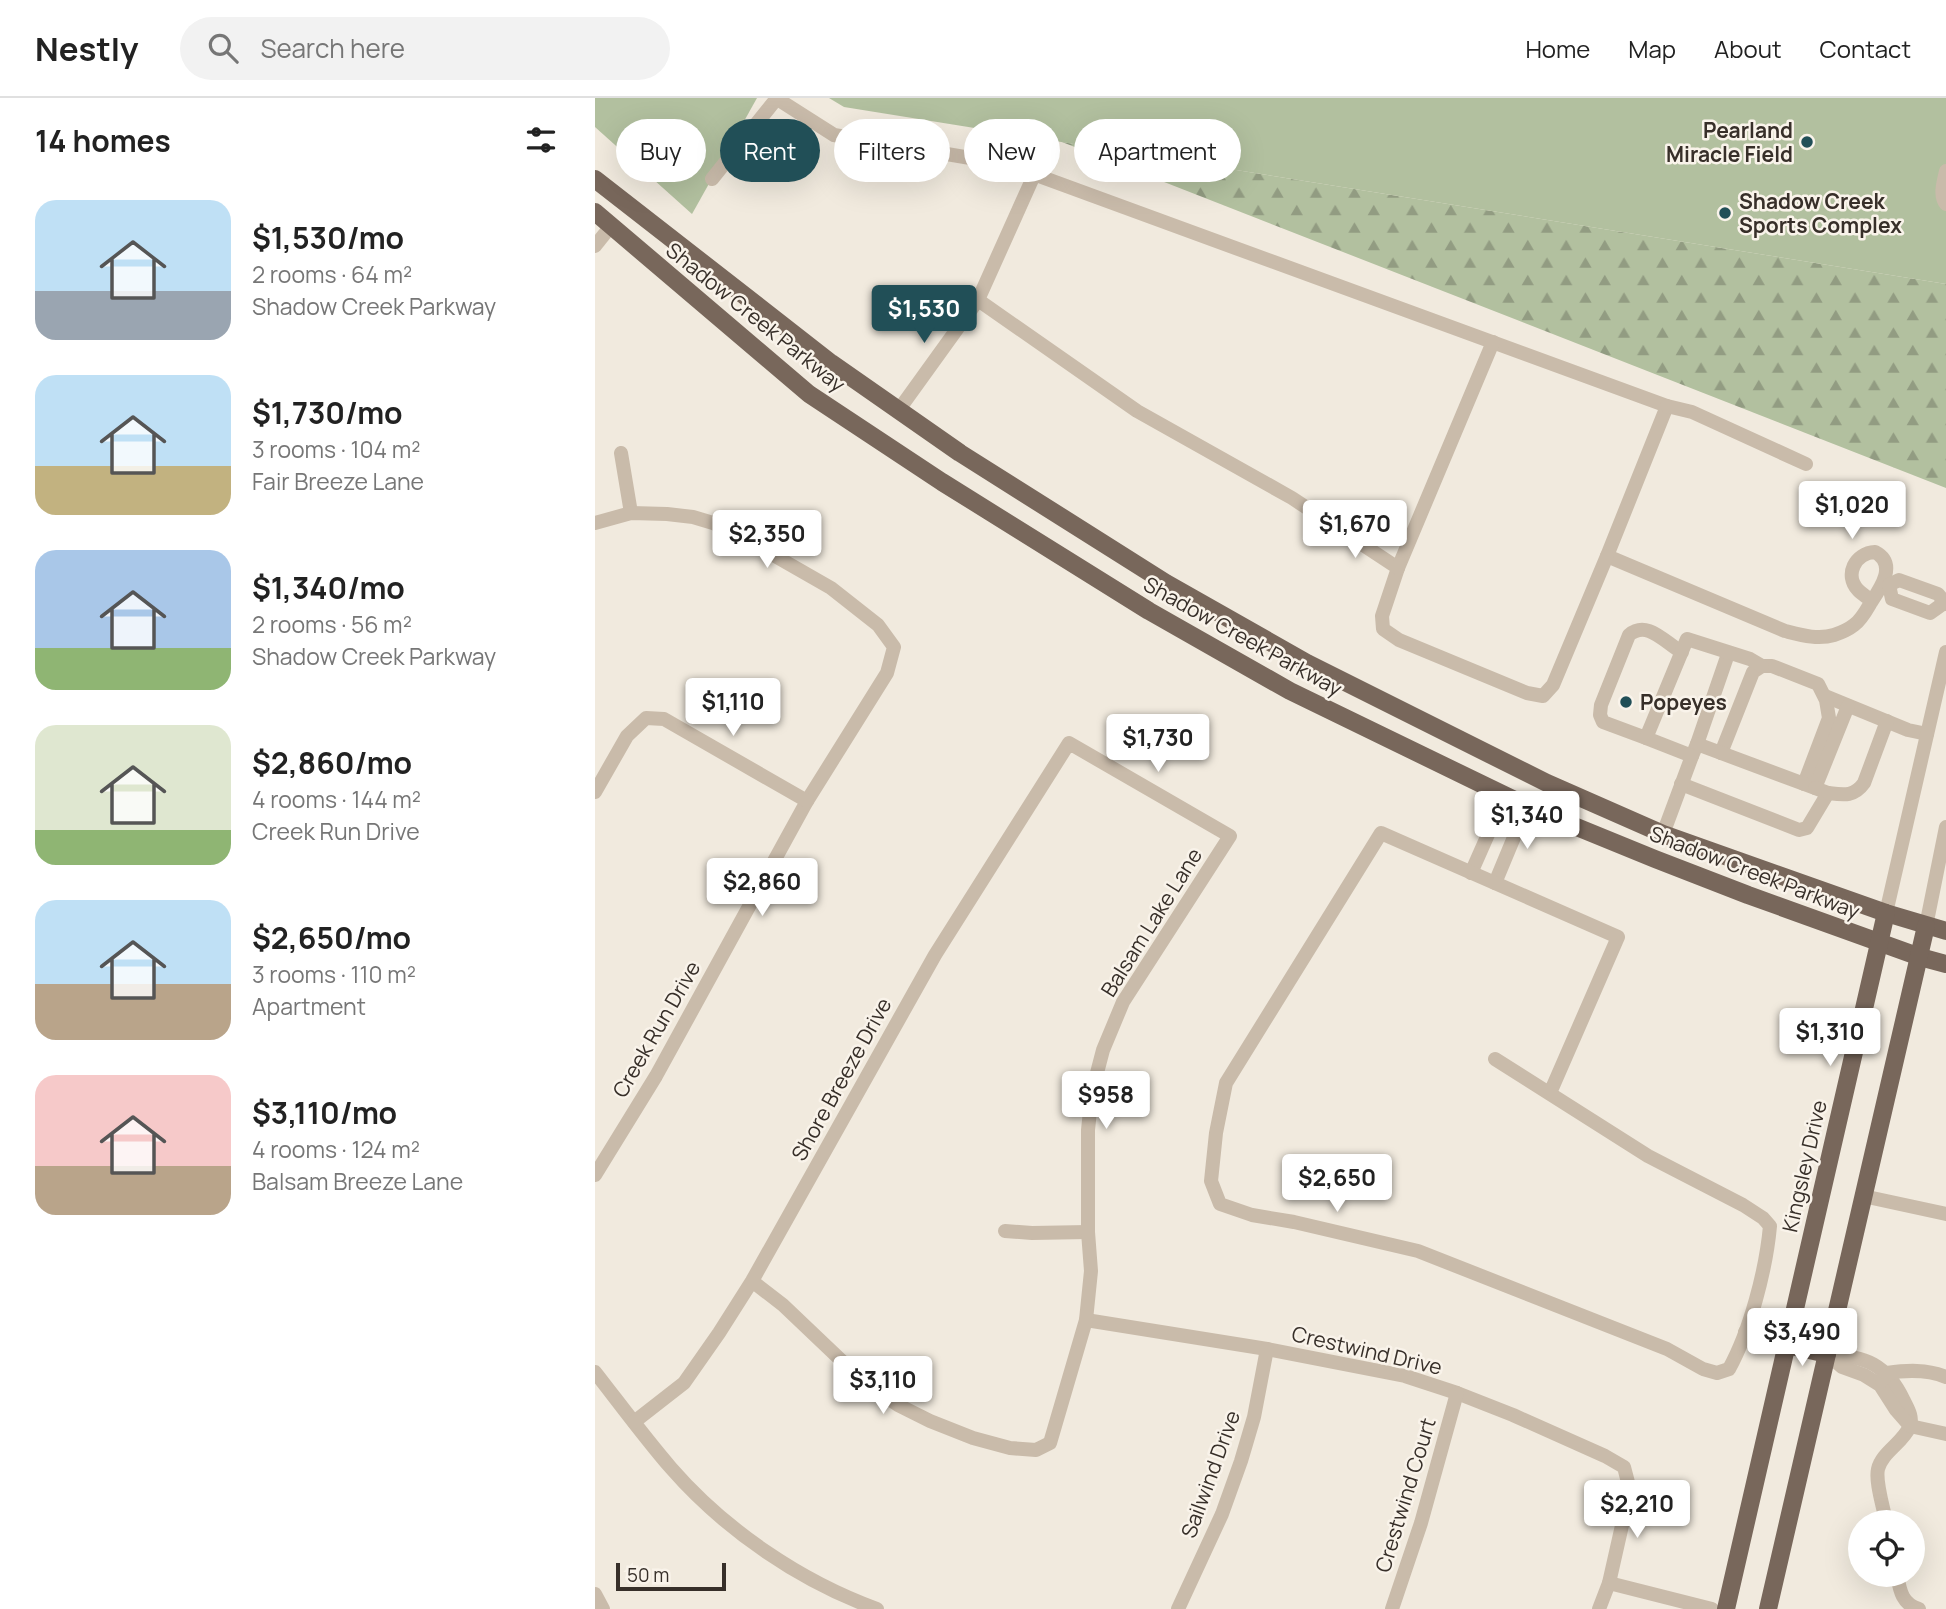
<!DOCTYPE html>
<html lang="en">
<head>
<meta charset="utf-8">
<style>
  body { margin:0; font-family:Manrope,sans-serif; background:#f2f2f2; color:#222; height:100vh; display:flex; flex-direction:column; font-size:26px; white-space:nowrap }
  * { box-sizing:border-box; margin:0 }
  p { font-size:23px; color:#767676 }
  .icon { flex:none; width:38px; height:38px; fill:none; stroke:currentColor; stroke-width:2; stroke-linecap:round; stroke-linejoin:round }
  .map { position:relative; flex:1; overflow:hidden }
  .drawer { display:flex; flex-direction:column; background:#fff; width:595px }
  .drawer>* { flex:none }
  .guide { position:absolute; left:21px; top:21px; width:665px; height:63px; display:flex; gap:14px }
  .fabs { position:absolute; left:1253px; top:1412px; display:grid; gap:14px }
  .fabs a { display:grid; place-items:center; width:77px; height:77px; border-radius:50%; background:#fff; box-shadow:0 7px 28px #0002; font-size:35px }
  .scale { position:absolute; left:21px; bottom:18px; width:110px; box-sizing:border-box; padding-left:7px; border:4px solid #372f29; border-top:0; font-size:19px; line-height:24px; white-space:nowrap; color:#372f29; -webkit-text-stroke:5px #f9f3ea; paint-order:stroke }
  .price { position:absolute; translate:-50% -60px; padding:0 16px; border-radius:7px; background:#fff; color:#222; font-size:23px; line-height:46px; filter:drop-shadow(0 2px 4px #0008) }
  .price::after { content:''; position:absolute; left:50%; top:42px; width:21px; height:16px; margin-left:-10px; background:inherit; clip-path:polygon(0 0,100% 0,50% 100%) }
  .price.on { background:#214f57; color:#fff }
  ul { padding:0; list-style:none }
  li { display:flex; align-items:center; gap:21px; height:175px; padding:0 35px }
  li span { display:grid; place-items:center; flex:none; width:196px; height:140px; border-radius:21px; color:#555 }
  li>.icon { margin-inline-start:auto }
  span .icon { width:84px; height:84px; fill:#fffc; stroke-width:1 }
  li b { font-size:30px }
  h2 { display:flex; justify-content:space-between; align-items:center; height:84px; padding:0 35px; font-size:30px }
  .tag { padding:0 24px; border-radius:32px; background:#fff; box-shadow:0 7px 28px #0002; font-size:24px; line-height:63px }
  .tag.on { background:#214f57; color:#fff }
  header { display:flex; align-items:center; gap:42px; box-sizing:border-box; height:98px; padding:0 35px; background:#fff; border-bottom:2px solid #e0e0e0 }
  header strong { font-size:33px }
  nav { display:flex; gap:38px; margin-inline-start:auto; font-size:24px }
  .search { width:490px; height:63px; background:#f2f2f2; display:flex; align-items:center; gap:18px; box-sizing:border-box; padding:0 24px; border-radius:38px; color:#767676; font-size:26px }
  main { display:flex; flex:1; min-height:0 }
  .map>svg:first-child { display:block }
</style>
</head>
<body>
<header>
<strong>Nestly</strong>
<div class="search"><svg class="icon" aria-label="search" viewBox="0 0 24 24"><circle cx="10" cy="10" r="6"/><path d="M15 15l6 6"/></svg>Search here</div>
<nav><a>Home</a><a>Map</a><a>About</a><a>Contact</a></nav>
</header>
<main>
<section class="drawer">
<h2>14 homes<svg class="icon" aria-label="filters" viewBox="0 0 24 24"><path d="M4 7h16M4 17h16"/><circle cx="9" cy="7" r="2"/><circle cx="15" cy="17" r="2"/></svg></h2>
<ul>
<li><span style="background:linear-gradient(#bfe0f5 65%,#9aa5b1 0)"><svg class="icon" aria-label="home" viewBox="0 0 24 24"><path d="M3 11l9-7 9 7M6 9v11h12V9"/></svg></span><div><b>$1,530/mo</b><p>2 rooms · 64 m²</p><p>Shadow Creek Parkway</p></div></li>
<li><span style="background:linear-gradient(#bfe0f5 65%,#c2b280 0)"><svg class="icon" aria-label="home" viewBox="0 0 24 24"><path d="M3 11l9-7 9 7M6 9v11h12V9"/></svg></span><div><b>$1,730/mo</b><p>3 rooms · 104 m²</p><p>Fair Breeze Lane</p></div></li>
<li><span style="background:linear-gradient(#a9c7e8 70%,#8fb573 0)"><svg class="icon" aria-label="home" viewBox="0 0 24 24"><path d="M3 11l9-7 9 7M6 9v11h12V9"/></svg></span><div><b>$1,340/mo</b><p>2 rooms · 56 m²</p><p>Shadow Creek Parkway</p></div></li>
<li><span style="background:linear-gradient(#dfe7d0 75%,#8fb573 0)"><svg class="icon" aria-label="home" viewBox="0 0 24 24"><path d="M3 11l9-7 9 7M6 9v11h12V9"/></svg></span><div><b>$2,860/mo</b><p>4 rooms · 144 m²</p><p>Creek Run Drive</p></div></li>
<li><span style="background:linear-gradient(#bfe0f5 60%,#b9a48a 0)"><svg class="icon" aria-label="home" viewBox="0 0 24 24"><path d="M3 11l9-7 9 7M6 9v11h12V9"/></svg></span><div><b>$2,650/mo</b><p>3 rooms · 110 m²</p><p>Apartment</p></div></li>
<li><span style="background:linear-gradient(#f6c9c9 65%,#b9a48a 0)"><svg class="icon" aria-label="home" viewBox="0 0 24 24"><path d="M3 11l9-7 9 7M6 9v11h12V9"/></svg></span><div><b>$3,110/mo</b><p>4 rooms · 124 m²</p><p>Balsam Breeze Lane</p></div></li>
</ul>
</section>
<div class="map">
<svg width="1351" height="1511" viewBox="0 0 1351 1511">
  <defs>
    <pattern id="forest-firs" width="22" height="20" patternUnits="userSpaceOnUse" patternTransform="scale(1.75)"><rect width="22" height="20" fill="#b2c09f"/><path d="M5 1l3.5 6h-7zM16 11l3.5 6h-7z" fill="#929c82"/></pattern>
  </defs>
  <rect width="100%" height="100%" fill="#f1eade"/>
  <path fill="url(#forest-firs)" d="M467,44L1351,186V390Z"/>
  <g fill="#b2c09f">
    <path d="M0,0H162L97,116L0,29Z"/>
    <path d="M234,0H1351V186L249,9Z"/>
  </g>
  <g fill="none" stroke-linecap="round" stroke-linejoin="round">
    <g stroke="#c9bbaa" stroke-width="14">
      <path d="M181,0L239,37L411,66L1072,308L1012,458L1190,533C1206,537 1223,542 1239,537C1245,535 1254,531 1259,527C1266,522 1271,513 1275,506C1285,491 1303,466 1280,454C1260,455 1249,477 1263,492C1267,496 1273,500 1277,503"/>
      <path d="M1351,73C1349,83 1344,97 1351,106"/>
      <path d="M117,81L182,0"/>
      <path d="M0,148L16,128"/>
      <path d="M383,202L542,313L697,400L803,470L787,518L788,531L804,542L932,595L948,598L958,587L1012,458"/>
      <path d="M1072,308L1097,314L1211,366"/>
      <path d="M303,313L383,202L440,75"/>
      <path d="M26,355L36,415"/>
      <path d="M0,425L36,415L72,416L98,419L118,425L147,439L236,490L283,527L299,549L292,575L212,703L61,978L0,1077"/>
      <path d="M803,470L898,244"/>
      <path d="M1294,487L1297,501L1335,515L1349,505"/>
      <path d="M1294,487L1304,482L1343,496L1351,506"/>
      <path d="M1230,598L1313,632L1332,636"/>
      <path d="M1051,640L1008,624L1005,617L1006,607L1034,537C1053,521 1071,546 1087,554"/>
      <path d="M1102,646L1133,556"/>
      <path d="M1126,655L1158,574L1167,568H1177L1223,586L1231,602L1234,620L1209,686"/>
      <path d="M1097,658L1102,646L1220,690L1253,608"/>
      <path d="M1086,686L1204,732L1212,730L1233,695L1220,690"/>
      <path d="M0,694L32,638L51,620L69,621L212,703"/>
      <path d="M1233,695C1249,697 1259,699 1269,685L1292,623"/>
      <path d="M1068,736L1097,658L1051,640L1092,541L1155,561L1167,568"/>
      <path d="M876,775L910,698"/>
      <path d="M900,785L932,708"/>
      <path d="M1291,815L1351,554"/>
      <path d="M1331,828L1351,729"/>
      <path d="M900,961L1053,1058L1148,1107L1168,1120L1175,1128C1171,1172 1155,1233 1134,1271L1122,1275L1108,1271L1072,1251L823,1153L699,1124L657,1117L625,1106L616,1083L621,1035L631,985L786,735L1023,839L955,995"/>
      <path d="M1268,1098L1351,1116"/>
      <path d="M410,1133L437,1135L493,1134"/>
      <path d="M491,1222L672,1251L810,1278L862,1295L918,1317L1010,1358L1029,1369L1035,1392L1014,1485L1004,1511"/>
      <path d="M1150,1234L1192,1247"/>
      <path d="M1232,1256C1270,1258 1292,1266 1309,1303C1313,1311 1318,1319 1315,1328C1308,1345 1287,1354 1283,1371C1280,1384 1289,1411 1291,1424"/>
      <path d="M1232,1256L1247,1269L1269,1277L1285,1287L1301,1312L1315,1328L1351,1336"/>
      <path d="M0,1274C25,1306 50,1340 76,1370C130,1432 205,1483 282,1511"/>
      <path d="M1287,1283L1292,1275C1312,1272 1332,1271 1351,1279"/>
      <path d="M39,1324L89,1285L124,1235L157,1183L340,857L474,645L635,738L528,904L508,952L497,994L493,1032V1134L496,1173L491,1222L455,1345L441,1352L415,1350L378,1340L335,1323L303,1307L271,1286L188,1207L157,1183"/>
      <path d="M1302,1477C1305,1493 1307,1506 1324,1511"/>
      <path d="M1014,1485L1117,1511"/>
      <path d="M0,1496L8,1511"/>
      <path d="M583,1511L627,1416L646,1363L659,1319L672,1251"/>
      <path d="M797,1511L826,1425L862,1295"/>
    </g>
    <g stroke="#78675b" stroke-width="18">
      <path d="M0,81L236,265L365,355L571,485L712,565L952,685L1068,736L1291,815L1351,833"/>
      <path d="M0,114L214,296L347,384L554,513L695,593L940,712L1060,761L1153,797L1325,859L1351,866"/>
      <path d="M1192,1247L1232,1256"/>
      <path d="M1131,1511L1291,815"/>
      <path d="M1173,1511L1331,828"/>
    </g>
  </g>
  <g fill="#214f57" stroke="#f9f3ea" stroke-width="2.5">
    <circle cx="1212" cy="44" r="7"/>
    <circle cx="1130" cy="115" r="7"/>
    <circle cx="1031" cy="604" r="7"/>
  </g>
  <g text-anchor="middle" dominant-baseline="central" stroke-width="5" stroke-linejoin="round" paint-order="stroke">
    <g font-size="21" font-weight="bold" fill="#372f29" stroke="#f9f3ea" text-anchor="start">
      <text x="1198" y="32" text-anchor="end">Pearland<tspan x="1198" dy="24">Miracle Field</tspan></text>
      <text x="1144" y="103">Shadow Creek<tspan x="1144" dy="24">Sports Complex</tspan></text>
      <text x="1045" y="604">Popeyes</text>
    </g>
    <g font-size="21" fill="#372f29" stroke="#f9f3ea">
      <text transform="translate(161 219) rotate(39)">Shadow Creek Parkway</text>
      <text transform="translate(648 538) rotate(29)">Shadow Creek Parkway</text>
      <text transform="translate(1160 774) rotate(21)">Shadow Creek Parkway</text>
      <text transform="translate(556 824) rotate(-58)">Balsam Lake Lane</text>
      <text transform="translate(61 931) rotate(-60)">Creek Run Drive</text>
      <text transform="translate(246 981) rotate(-61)">Shore Breeze Drive</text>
      <text transform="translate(1209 1068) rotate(-77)">Kingsley Drive</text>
      <text transform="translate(772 1252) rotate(13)">Crestwind Drive</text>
      <text transform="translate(615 1376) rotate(-70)">Sailwind Drive</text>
      <text transform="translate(810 1397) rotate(-73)">Crestwind Court</text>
    </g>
  </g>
</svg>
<div class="fabs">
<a><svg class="icon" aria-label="locate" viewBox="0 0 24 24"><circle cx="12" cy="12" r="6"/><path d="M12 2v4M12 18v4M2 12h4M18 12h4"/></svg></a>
</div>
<div class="scale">50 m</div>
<b class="price on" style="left:329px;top:247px">$1,530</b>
<b class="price" style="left:1257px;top:443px">$1,020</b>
<b class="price" style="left:760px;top:462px">$1,670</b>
<b class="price" style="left:172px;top:472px">$2,350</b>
<b class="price" style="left:138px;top:640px">$1,110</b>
<b class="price" style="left:563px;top:676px">$1,730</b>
<b class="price" style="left:932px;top:753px">$1,340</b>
<b class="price" style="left:167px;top:820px">$2,860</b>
<b class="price" style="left:1235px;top:970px">$1,310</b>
<b class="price" style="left:511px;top:1033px">$958</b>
<b class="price" style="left:742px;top:1116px">$2,650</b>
<b class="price" style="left:1207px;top:1270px">$3,490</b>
<b class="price" style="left:288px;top:1318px">$3,110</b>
<b class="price" style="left:1042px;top:1442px">$2,210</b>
<div class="guide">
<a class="tag">Buy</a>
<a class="tag on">Rent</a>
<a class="tag">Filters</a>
<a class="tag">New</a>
<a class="tag">Apartment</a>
</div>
</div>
</main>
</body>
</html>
